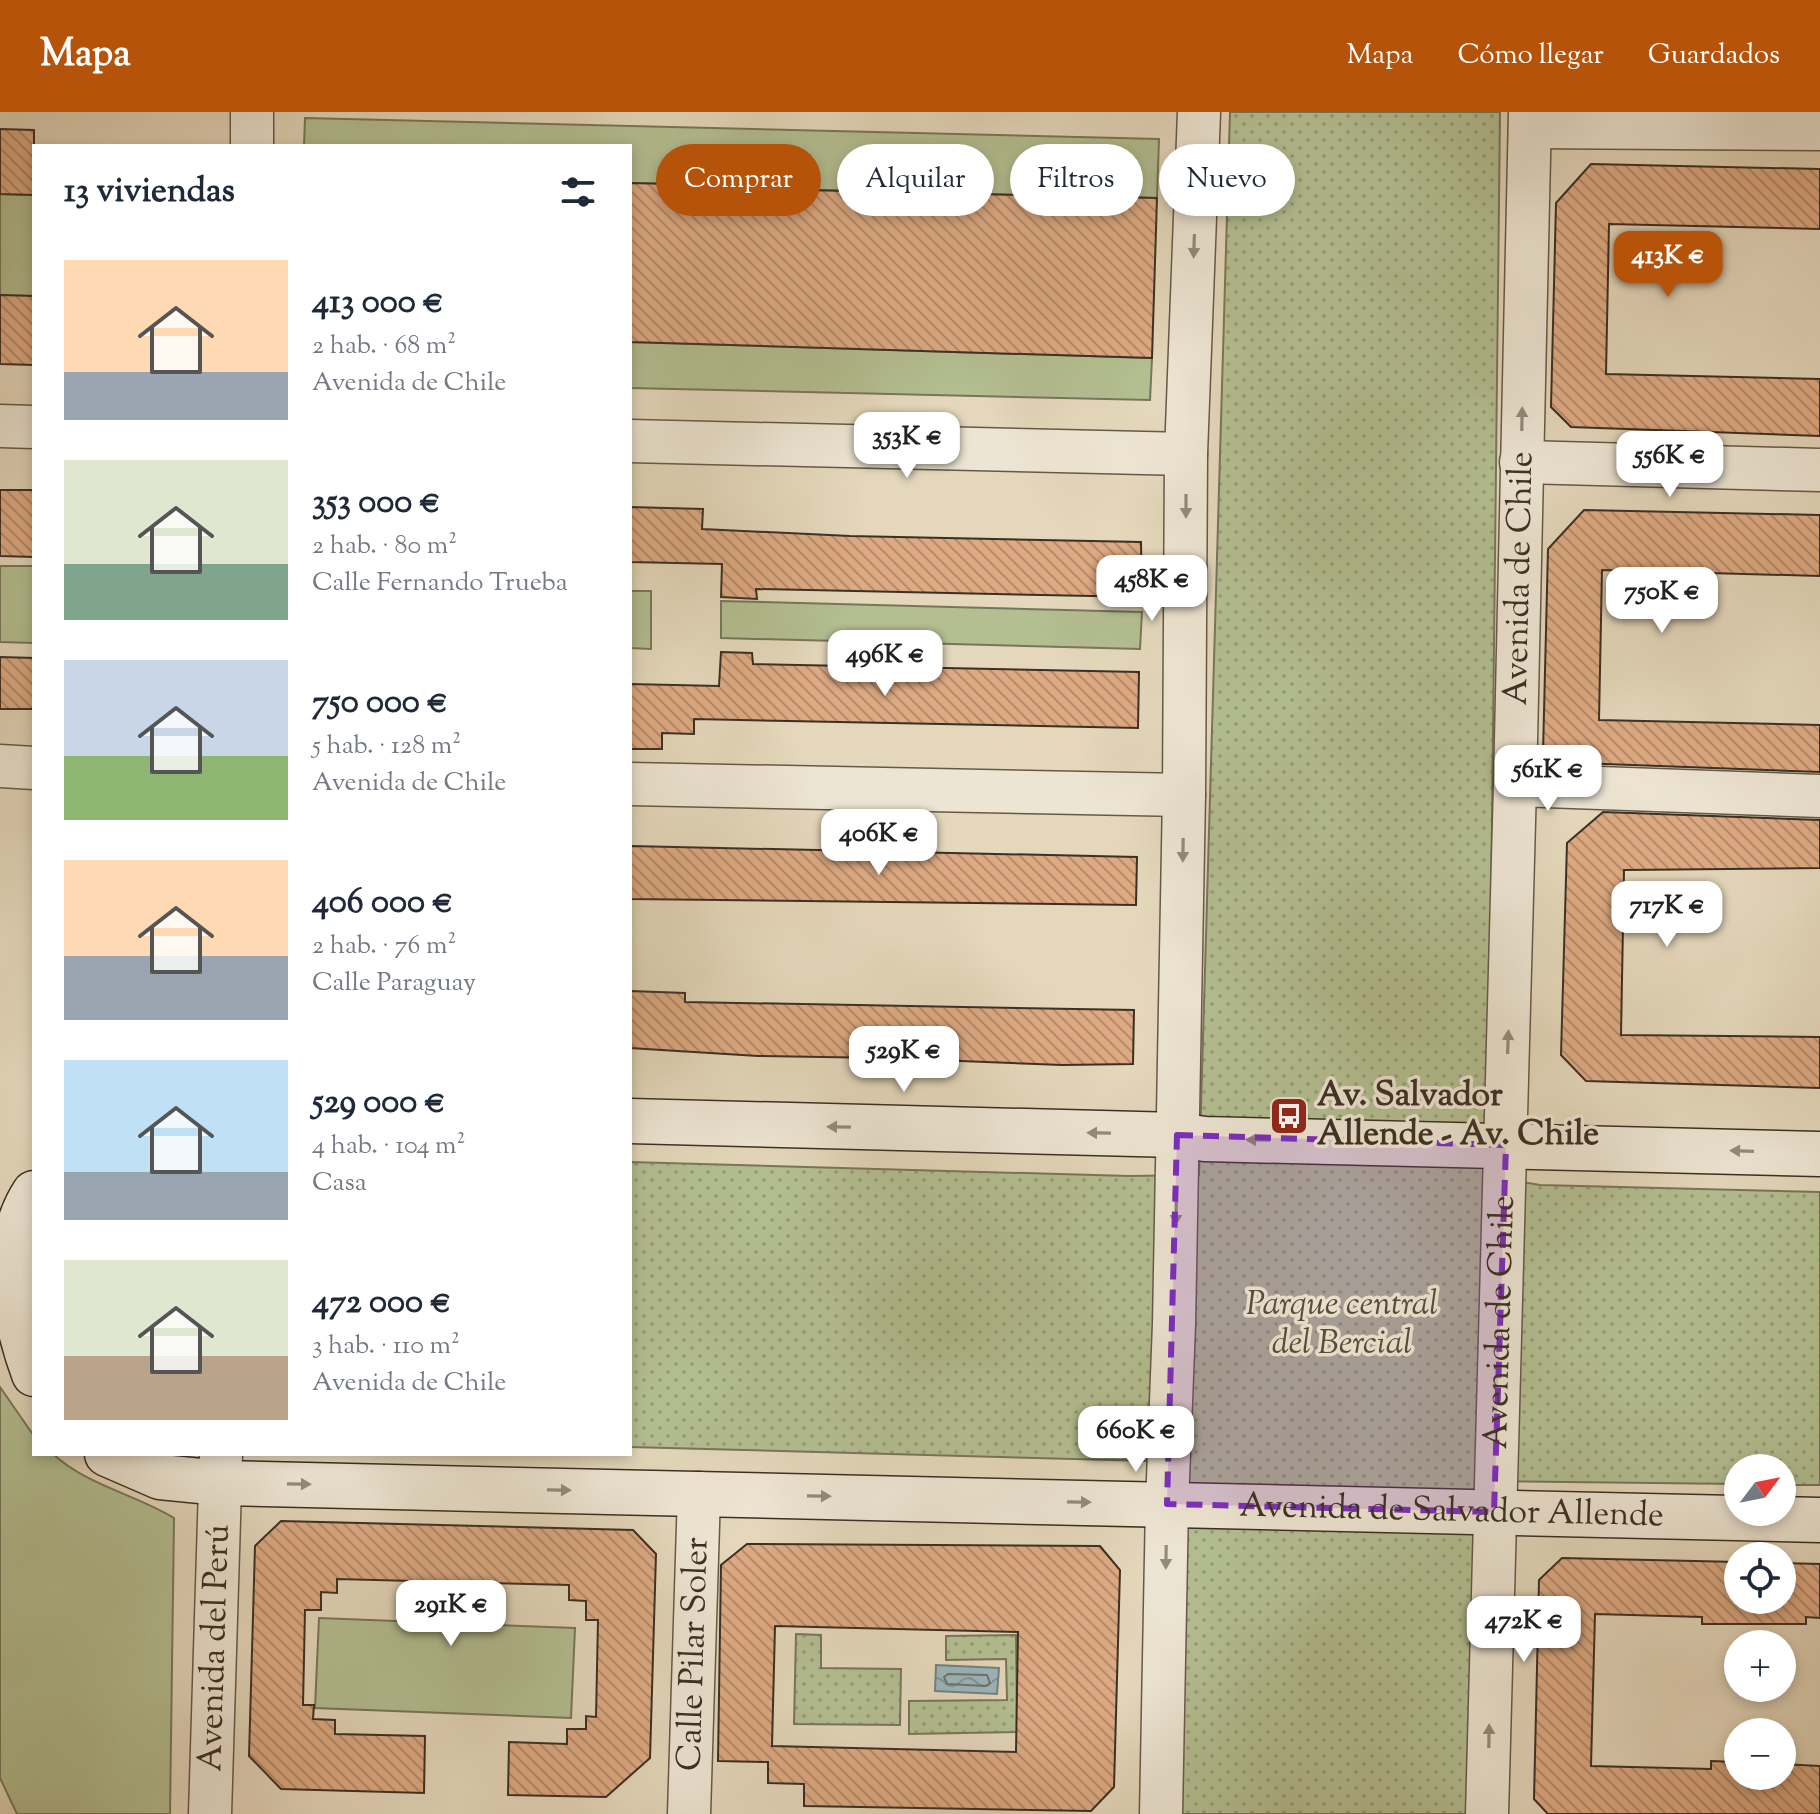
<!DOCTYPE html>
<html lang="es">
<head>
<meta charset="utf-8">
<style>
  body { margin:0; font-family:"Sorts Mill Goudy",serif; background:#f2f2f3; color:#1f2937; height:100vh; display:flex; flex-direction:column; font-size:30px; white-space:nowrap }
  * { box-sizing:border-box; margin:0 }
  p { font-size:26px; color:#747a83 }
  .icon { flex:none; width:44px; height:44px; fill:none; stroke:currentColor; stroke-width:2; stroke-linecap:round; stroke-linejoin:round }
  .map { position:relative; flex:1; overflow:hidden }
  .details { position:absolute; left:32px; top:32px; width:600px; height:1312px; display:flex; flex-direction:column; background:#fff; border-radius:0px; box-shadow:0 4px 12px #0003 }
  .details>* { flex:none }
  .guide { position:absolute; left:656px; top:32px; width:760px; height:72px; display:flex; gap:16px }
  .needle { width:52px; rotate:58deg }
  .controls { position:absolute; left:1724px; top:1342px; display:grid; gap:16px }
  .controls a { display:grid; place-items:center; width:72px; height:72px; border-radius:50%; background:#fff; box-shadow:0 4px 12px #0003; font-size:40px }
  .price { position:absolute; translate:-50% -68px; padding:0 18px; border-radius:16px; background:#fff; color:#222; font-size:26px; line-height:52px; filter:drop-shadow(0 2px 4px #0008) }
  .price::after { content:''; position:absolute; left:50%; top:48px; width:24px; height:18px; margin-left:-12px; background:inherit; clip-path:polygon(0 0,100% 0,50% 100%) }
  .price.active { background:#b45309; color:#fff }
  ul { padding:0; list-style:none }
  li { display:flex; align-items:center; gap:24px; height:200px; padding:0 32px }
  li span { display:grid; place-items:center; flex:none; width:224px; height:160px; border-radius:0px; color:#555 }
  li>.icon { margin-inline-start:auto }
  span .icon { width:96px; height:96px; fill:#fffc; stroke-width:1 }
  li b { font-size:34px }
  h2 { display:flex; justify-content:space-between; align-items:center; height:96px; padding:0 32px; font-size:34px }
  .pill { padding:0 28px; border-radius:36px; background:#fff; box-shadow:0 4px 12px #0003; font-size:28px; line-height:72px }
  .pill.active { background:#b45309; color:#fff }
  header { display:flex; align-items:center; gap:48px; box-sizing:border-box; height:112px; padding:0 40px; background:#b45309; color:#fff }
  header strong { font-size:38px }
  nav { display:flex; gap:44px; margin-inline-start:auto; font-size:28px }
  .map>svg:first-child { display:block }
</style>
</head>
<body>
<header>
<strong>Mapa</strong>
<nav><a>Mapa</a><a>Cómo llegar</a><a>Guardados</a></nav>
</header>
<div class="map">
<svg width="1820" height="1702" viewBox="0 0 1820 1702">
  <defs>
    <pattern id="park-dots" width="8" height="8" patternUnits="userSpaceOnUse" patternTransform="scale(2)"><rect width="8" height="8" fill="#b3be91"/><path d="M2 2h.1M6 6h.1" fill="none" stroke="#939b76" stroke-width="1.8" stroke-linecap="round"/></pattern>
    <pattern id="water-waves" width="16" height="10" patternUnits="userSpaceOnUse" patternTransform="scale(2)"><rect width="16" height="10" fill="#9bb6bc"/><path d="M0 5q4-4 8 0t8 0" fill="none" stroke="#809499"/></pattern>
    <pattern id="building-back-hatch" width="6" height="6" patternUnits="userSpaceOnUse" patternTransform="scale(2)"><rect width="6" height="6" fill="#ddaa83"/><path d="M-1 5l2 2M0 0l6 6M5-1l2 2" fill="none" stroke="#b48b6b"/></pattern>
  </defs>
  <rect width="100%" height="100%" fill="#e4d7bb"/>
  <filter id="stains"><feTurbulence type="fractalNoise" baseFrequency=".0025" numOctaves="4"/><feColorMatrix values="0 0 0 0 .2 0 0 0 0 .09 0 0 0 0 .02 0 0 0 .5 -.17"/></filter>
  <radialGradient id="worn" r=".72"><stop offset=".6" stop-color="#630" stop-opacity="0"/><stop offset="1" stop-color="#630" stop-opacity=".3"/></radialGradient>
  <g fill="#b3be91" stroke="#78765a" stroke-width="2">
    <path d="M305,6L1159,27L1157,86L741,76L712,73L630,71V34H304Z"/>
    <path d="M0,82L34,83V184L0,183Z"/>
    <path d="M630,230L1152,246L1150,288L630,276Z"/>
    <path d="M0,454H34V531L0,530Z"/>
    <path d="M630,479H651V537L630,536Z"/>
    <path d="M721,489L1142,500L1140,537L721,526Z"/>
    <path d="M0,1275L34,1324V1342H53C88,1374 135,1382 174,1406L170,1702H17L0,1666Z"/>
    <path d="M319,1506L575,1516L571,1606L315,1596Z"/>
  </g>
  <g fill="url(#park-dots)" stroke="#78765a" stroke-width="2">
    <path d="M1230,0H1500L1488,1064L1540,1073L1820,1080V1373H1782V1356H1738V1372L1481,1369L1472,1702H1179L1187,1350L630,1335V1050L1129,1064L1199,1063Z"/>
    <path d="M796,1522L821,1523V1556L901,1557L900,1613L794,1612Z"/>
    <path d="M1016,1523L1017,1620L909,1622V1589L1007,1588L1006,1547L946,1548V1524Z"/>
  </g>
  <path fill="url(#water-waves)" stroke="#75807f" stroke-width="2" d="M936,1553L999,1556L997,1582L935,1579Z"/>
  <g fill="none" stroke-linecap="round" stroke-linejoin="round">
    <path stroke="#6c7270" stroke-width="2" d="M948,1562L987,1563L990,1571L986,1574L947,1572L944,1565Z"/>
  </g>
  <g fill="url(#building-back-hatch)" stroke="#3c2f24" stroke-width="2" fill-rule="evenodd">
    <path d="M0,17L34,18V83L0,82Z"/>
    <path d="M1591,52L1820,57V117L1609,112L1606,262L1820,267V324L1571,315L1551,295L1556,91Z"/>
    <path d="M630,71L712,73V76L1157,86L1152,246L630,230Z"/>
    <path d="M0,183L34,184V253L0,252Z"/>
    <path d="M0,378H34V445L0,444Z"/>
    <path d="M630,395L703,397L702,417L850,424L1141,430L1142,485L756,477L757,487L721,485L722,452L630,450Z"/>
    <path d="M1584,398L1820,403V464L1602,458L1599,608L1820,613V660L1552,650L1543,641L1548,437Z"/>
    <path d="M721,540L752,541L753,552L1139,560L1138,616L694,607V622L662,621V637H630V572L719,574Z"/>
    <path d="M0,545L34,546V597H0Z"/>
    <path d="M1603,700L1820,708V756L1624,758L1621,923L1820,925V976L1586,969L1561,943L1567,731Z"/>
    <path d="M630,734L1137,745L1136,793L630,787Z"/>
    <path d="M630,879L685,881V890L1134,898L1133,952L1062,953L883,946L758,944L630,936Z"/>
    <path d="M281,1409L633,1418L656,1442L650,1646L606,1685L508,1683L509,1630L567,1632V1617H586V1604L596,1605L598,1508H586V1489L569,1488V1473L337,1467V1481L321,1480V1498H305L303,1593H314L313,1607L335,1608V1622L425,1624L424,1681L281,1677L249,1644L255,1434Z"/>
    <path d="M747,1432L1100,1434L1120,1458L1114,1675L1091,1699L804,1694V1672L768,1671V1650L718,1649L721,1453ZM775,1514L1018,1520L1016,1640L772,1634Z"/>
    <path d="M1562,1446L1738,1450V1488H1782V1451L1820,1452V1506L1806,1505V1512H1702V1505L1595,1502L1591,1654L1711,1657V1649L1738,1650V1664H1782V1652L1820,1654V1702H1548L1534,1687L1539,1468Z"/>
  </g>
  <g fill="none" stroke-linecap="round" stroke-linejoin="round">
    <g stroke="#66594a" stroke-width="45">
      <g id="street">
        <path d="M1530,15L1820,17"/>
        <path d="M252,34V0"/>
        <path d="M0,314L34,315"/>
        <path d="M630,329L1186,342"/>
        <path d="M1521,350L1820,358"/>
        <path d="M0,654L34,656"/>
        <path d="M630,672L1184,683"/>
        <path d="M1515,673L1820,684"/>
        <path id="s1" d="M210,1702L221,1342"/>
        <path id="s2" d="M689,1702L699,1381"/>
        <path d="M1161,1702L1167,1392L1174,1212L1184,683L1186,342L1199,0"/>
        <path id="s3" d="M1487,1702L1515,673L1530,0"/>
      </g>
    </g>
    <g stroke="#3c2f24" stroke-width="47">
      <g id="secondary">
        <path d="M630,1009L1177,1023L1205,1027L1820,1042"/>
        <path d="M34,1081C0,1133 13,1205 34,1262"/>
        <path id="s4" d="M107,1342L160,1365L221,1371L1820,1408"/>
      </g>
    </g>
    <use href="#street" stroke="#ede5d3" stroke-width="42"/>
    <use href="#secondary" stroke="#ede5d3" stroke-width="44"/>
  </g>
  <defs><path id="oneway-solid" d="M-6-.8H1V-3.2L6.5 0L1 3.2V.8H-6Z" transform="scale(2)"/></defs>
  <g fill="#948a7c">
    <use href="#oneway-solid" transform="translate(1194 134) rotate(92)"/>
    <use href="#oneway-solid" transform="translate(1522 307) rotate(-89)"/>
    <use href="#oneway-solid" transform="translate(1186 394) rotate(90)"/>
    <use href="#oneway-solid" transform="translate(1183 738) rotate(91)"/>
    <use href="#oneway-solid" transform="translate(1508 930) rotate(-88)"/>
    <use href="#oneway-solid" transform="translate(839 1015) rotate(-179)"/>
    <use href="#oneway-solid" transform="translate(1099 1021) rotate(-179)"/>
    <use href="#oneway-solid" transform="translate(1258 1028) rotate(-179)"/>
    <use href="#oneway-solid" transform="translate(1742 1039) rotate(-178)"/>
    <use href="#oneway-solid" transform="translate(1176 1101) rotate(91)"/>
    <use href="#oneway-solid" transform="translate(299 1372) rotate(1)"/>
    <use href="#oneway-solid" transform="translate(559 1378) rotate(1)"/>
    <use href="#oneway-solid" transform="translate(819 1384) rotate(1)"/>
    <use href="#oneway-solid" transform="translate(1079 1390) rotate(1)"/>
    <use href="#oneway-solid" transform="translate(1166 1445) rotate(91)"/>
    <use href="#oneway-solid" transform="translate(1489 1624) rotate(-89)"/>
  </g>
  <path fill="#7b2cbf" fill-opacity="0.2" stroke="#7b2cbf" stroke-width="6" stroke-dasharray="16 10" stroke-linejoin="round" d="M1177,1023L1506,1033L1494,1400L1167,1392Z"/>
  <defs>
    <g id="bus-square" transform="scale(2)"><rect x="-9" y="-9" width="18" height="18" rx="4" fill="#8f2418" stroke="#ede5d3"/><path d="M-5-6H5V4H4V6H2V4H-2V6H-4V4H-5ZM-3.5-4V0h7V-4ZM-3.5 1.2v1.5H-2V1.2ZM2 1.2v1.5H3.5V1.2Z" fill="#fff"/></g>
  </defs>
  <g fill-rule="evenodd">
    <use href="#bus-square" x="1289" y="1004"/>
  </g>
  <g text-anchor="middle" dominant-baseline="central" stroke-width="7" stroke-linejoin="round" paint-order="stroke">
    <g font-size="34" fill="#3c2f24" stroke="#ede5d3">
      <text stroke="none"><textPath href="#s3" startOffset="1236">Avenida de Chile</textPath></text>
      <text stroke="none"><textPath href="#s3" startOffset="492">Avenida de Chile</textPath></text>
      <text stroke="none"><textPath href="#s4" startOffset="1350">Avenida de Salvador Allende</textPath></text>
      <text stroke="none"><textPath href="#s1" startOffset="166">Avenida del Perú</textPath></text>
      <text stroke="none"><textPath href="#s2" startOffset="160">Calle Pilar Soler</textPath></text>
    </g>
    <g font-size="34" font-weight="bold" fill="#3c2f24" stroke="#ede5d3" text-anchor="start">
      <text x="1317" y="984">Av. Salvador<tspan x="1317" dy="39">Allende - Av. Chile</tspan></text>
    </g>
    <g font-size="34" font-style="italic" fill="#544c3a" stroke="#ede5d3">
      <text x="1342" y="1193">Parque central<tspan x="1342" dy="39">del Bercial</tspan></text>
    </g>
  </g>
  <rect width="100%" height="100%" filter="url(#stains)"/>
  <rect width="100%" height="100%" fill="url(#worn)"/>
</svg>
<div class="controls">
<a><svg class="needle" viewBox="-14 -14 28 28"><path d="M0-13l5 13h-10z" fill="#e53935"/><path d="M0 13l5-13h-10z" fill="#747a83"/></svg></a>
<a><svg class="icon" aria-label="locate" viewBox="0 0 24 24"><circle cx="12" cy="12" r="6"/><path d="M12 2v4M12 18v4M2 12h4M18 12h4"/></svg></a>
<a>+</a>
<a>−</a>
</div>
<b class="price active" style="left:1668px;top:187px">413K €</b>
<b class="price" style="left:907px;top:368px">353K €</b>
<b class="price" style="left:1670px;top:387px">556K €</b>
<b class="price" style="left:1152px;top:511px">458K €</b>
<b class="price" style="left:1662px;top:523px">750K €</b>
<b class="price" style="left:885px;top:586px">496K €</b>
<b class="price" style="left:1548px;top:701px">561K €</b>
<b class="price" style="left:879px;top:765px">406K €</b>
<b class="price" style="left:1667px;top:837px">717K €</b>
<b class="price" style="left:904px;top:982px">529K €</b>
<b class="price" style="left:1136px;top:1362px">660K €</b>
<b class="price" style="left:451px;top:1536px">291K €</b>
<b class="price" style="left:1524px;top:1552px">472K €</b>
<div class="guide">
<a class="pill active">Comprar</a>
<a class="pill">Alquilar</a>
<a class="pill">Filtros</a>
<a class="pill">Nuevo</a>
</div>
<section class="details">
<h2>13 viviendas<svg class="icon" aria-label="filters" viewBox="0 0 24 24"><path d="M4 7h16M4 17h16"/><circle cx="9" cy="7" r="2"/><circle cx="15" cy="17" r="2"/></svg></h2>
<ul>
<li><span style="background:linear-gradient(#ffd9b3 70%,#9aa5b1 0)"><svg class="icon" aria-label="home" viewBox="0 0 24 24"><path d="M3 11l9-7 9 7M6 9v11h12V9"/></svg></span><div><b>413 000 €</b><p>2 hab. · 68 m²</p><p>Avenida de Chile</p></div></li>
<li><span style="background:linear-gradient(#dfe7d0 65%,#7fa58c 0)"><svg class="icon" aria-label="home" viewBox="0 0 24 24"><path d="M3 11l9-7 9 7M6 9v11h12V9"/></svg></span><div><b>353 000 €</b><p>2 hab. · 80 m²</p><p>Calle Fernando Trueba</p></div></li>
<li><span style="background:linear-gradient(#c9d6e8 60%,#8fb573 0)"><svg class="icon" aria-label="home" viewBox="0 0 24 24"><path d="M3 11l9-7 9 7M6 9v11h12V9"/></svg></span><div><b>750 000 €</b><p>5 hab. · 128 m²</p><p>Avenida de Chile</p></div></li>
<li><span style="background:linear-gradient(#ffd9b3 60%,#9aa5b1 0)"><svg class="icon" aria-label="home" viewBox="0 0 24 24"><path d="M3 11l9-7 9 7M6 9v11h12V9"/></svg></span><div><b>406 000 €</b><p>2 hab. · 76 m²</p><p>Calle Paraguay</p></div></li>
<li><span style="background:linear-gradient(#bfe0f5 70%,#9aa5b1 0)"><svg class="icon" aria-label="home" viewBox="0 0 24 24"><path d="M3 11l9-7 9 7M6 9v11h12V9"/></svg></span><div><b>529 000 €</b><p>4 hab. · 104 m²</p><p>Casa</p></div></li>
<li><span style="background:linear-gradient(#dfe7d0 60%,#b9a48a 0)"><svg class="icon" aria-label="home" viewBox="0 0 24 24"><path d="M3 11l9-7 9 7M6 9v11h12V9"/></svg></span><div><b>472 000 €</b><p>3 hab. · 110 m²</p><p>Avenida de Chile</p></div></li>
</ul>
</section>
</div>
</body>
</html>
